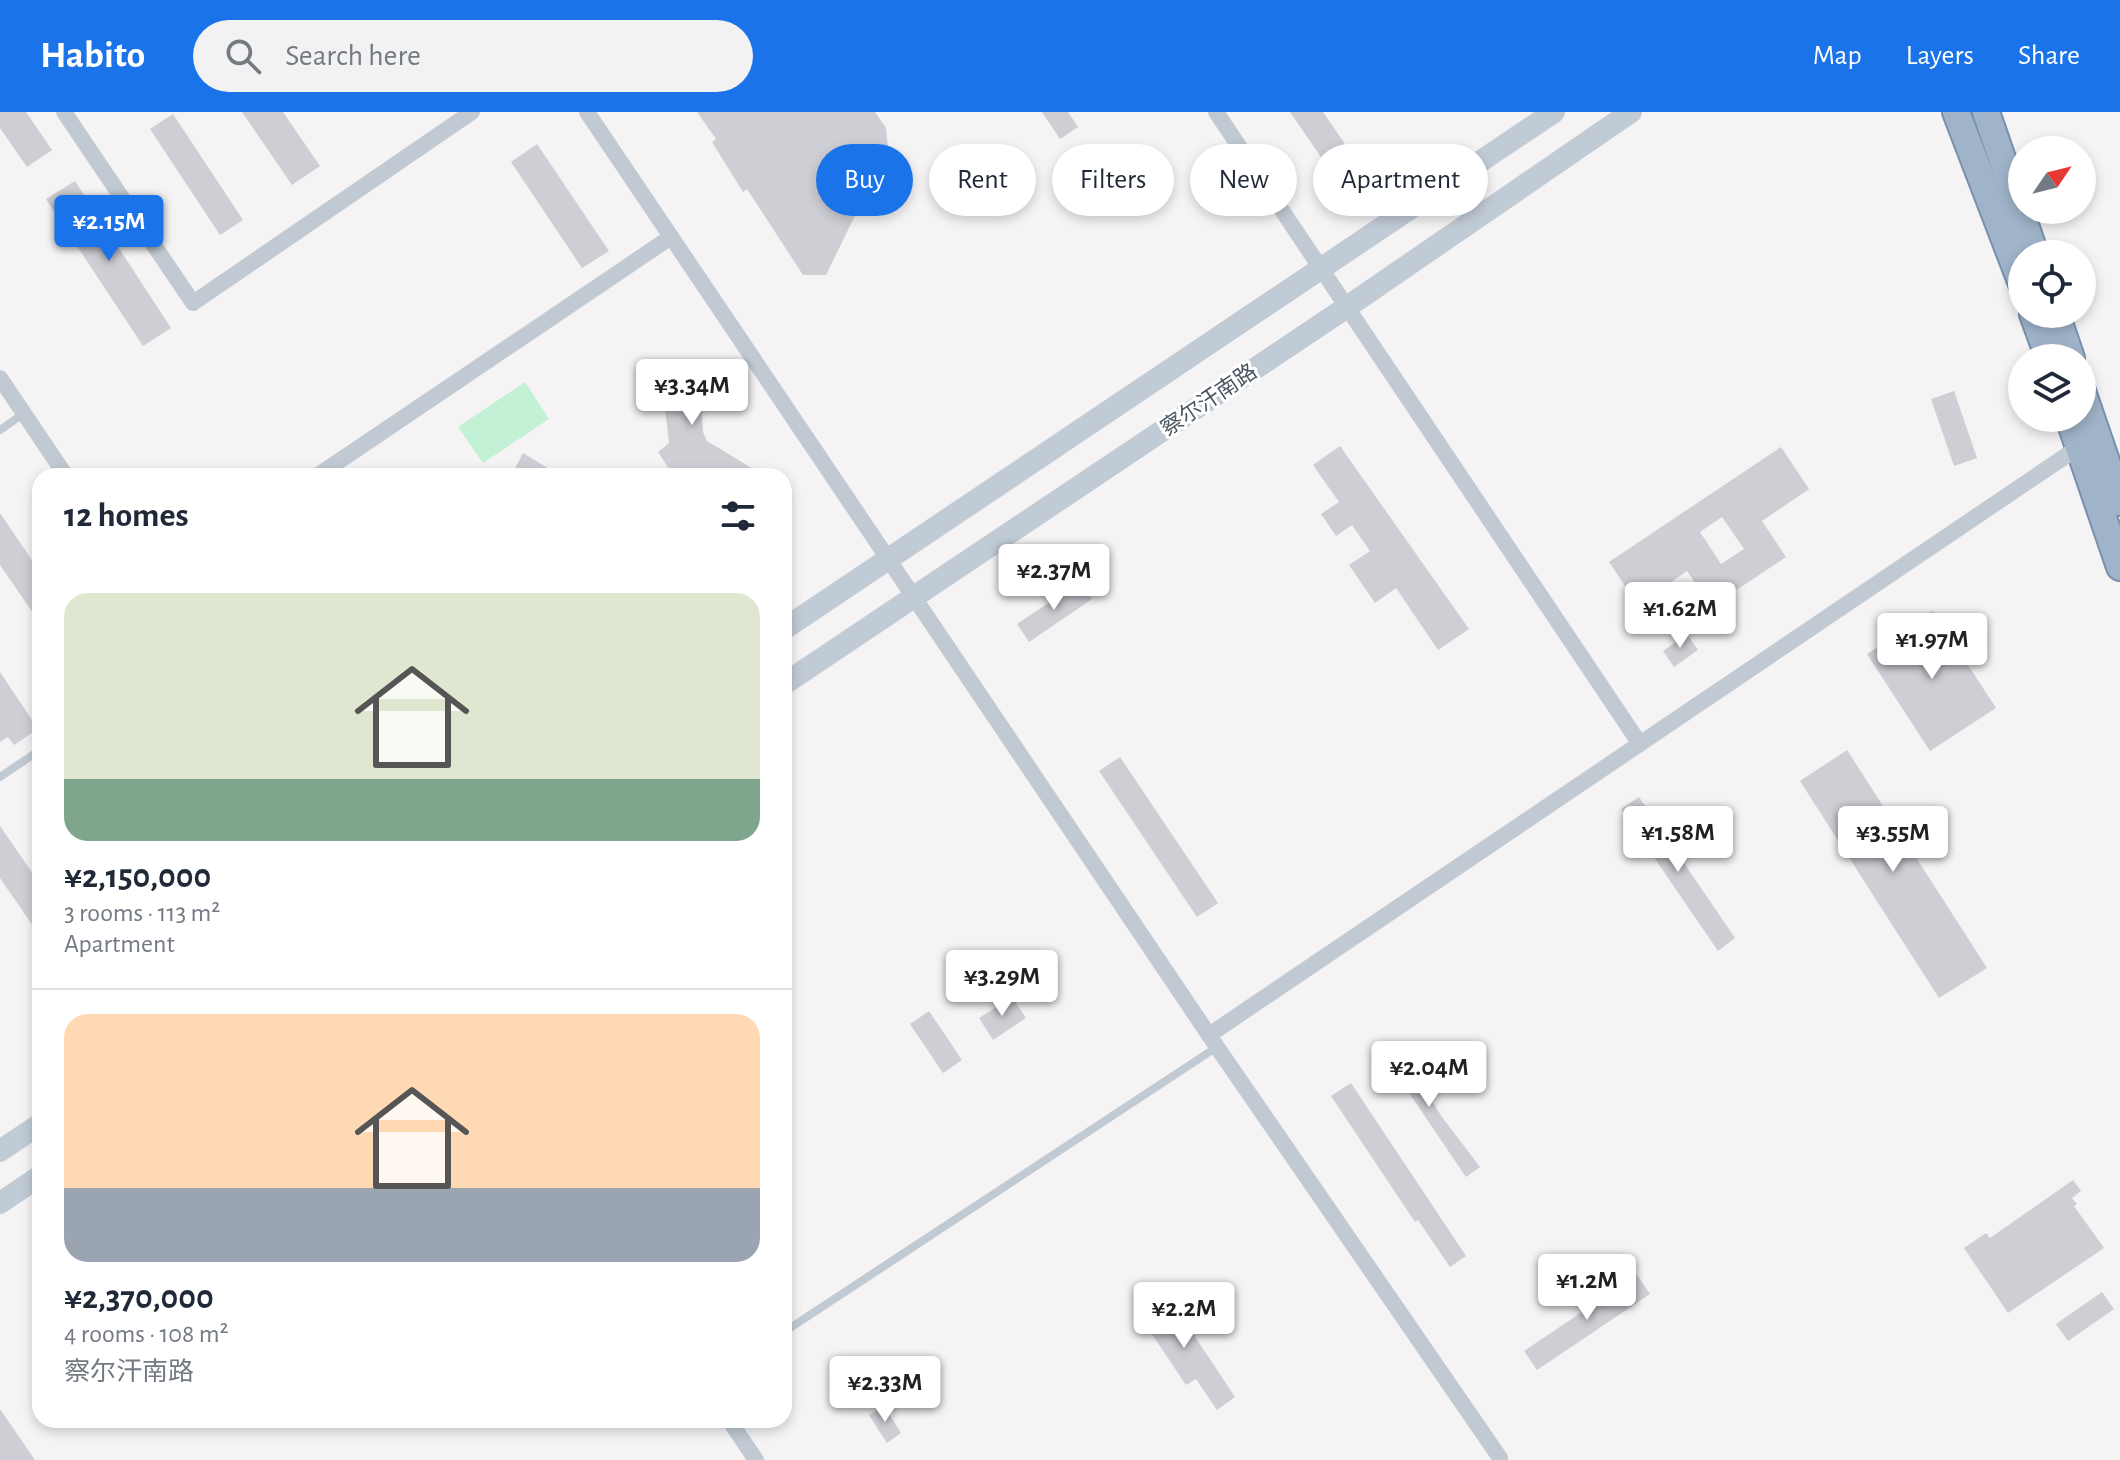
<!DOCTYPE html>
<html lang="en">
<head>
<meta charset="utf-8">
<style>
  body { margin:0; font-family:"Alegreya Sans","Noto Sans SC",sans-serif; background:#f2f2f3; color:#1f2937; height:100vh; display:flex; flex-direction:column; font-size:30px; white-space:nowrap }
  * { box-sizing:border-box; margin:0 }
  p { font-size:26px; color:#747a83 }
  .icon { flex:none; width:44px; height:44px; fill:none; stroke:currentColor; stroke-width:2; stroke-linecap:round; stroke-linejoin:round }
  .map { position:relative; flex:1; overflow:hidden }
  .drawer { position:absolute; left:32px; top:356px; width:760px; height:960px; display:flex; flex-direction:column; background:#fff; border-radius:24px; box-shadow:0 4px 12px #0003 }
  .drawer>* { flex:none }
  .guide { position:absolute; left:816px; top:32px; width:760px; height:72px; display:flex; gap:16px }
  .needle { width:52px; rotate:55deg }
  .fabs { position:absolute; left:2008px; top:24px; display:grid; gap:16px }
  .fabs a { display:grid; place-items:center; width:88px; height:88px; border-radius:50%; background:#fff; box-shadow:0 4px 12px #0003; font-size:40px }
  .price { position:absolute; translate:-50% -68px; padding:0 18px; border-radius:8px; background:#fff; color:#222; font-size:26px; line-height:52px; filter:drop-shadow(0 2px 4px #0008) }
  .price::after { content:''; position:absolute; left:50%; top:48px; width:24px; height:18px; margin-left:-12px; background:inherit; clip-path:polygon(0 0,100% 0,50% 100%) }
  .price.current { background:#1a73e8; color:#fff }
  ul { padding:0; list-style:none }
  li { display:grid; align-content:center; gap:16px; height:424px; padding:0 32px }
  li+li { border-top:2px solid #e0e1e3 }
  li span { display:grid; place-items:center; height:248px; border-radius:24px; color:#555 }
  li>.icon { margin-inline-start:auto }
  span .icon { width:144px; height:144px; fill:#fffc; stroke-width:1 }
  li b { font-size:34px }
  h2 { display:flex; justify-content:space-between; align-items:center; height:96px; padding:0 32px; font-size:34px }
  .chip { padding:0 28px; border-radius:36px; background:#fff; box-shadow:0 4px 12px #0003; font-size:28px; line-height:72px }
  .chip.current { background:#1a73e8; color:#fff }
  header { display:flex; align-items:center; gap:48px; box-sizing:border-box; height:112px; padding:0 40px; background:#1a73e8; color:#fff }
  header strong { font-size:38px }
  nav { display:flex; gap:44px; margin-inline-start:auto; font-size:28px }
  .search { width:560px; height:72px; background:#f2f2f3; display:flex; align-items:center; gap:20px; box-sizing:border-box; padding:0 28px; border-radius:44px; color:#747a83; font-size:30px }
  .map>svg:first-child { display:block }
</style>
</head>
<body>
<header>
<strong>Habito</strong>
<div class="search"><svg class="icon" aria-label="search" viewBox="0 0 24 24"><circle cx="10" cy="10" r="6"/><path d="M15 15l6 6"/></svg>Search here</div>
<nav><a>Map</a><a>Layers</a><a>Share</a></nav>
</header>
<div class="map">
<svg width="2120" height="1348" viewBox="0 0 2120 1348">
  <rect width="100%" height="100%" fill="#f5f3f3"/>
  <path fill="#c3f1d5" d="M525,270L549,307L483,351L458,315Z"/>
  <g fill="#cdcfd5" fill-rule="evenodd">
    <path d="M0,0H26L52,38L27,55L0,16Z"/>
    <path d="M242,0H283L320,54L292,73Z"/>
    <path d="M697,0H875L886,16L888,36L826,163H803L747,77L743,80L712,30L716,27Z"/>
    <path d="M1042,0H1068L1078,15L1060,27Z"/>
    <path d="M1290,0H1323L1345,32L1323,48Z"/>
    <path d="M173,2L243,108L220,123L150,17Z"/>
    <path d="M537,32L609,139L582,156L511,50Z"/>
    <path d="M75,69L171,216L143,234L46,87Z"/>
    <path d="M698,247L703,320L707,329L765,364H697L685,356L673,363L658,340L669,331L660,251Z"/>
    <path d="M1954,279L1977,346L1954,354L1931,287Z"/>
    <path d="M1340,334L1469,517L1438,538L1396,476L1375,491L1349,453L1370,439L1352,413L1336,424L1321,402L1339,390L1313,353Z"/>
    <path d="M1781,335L1809,377L1762,409L1786,445L1711,495L1687,459L1638,493L1609,450ZM1722,405L1744,437L1721,452L1700,420Z"/>
    <path d="M523,341L561,364H511Z"/>
    <path d="M0,401L40,460V511L0,453Z"/>
    <path d="M1080,470L1092,487L1029,530L1017,512Z"/>
    <path d="M1933,499L1996,596L1930,639L1867,542Z"/>
    <path d="M1687,522L1698,538L1674,555L1663,539Z"/>
    <path d="M0,560L38,617L14,633L8,625L0,630Z"/>
    <path d="M1847,638L1987,856L1939,886L1800,669Z"/>
    <path d="M1120,645L1218,791L1197,805L1099,659Z"/>
    <path d="M1639,685L1735,826L1718,839L1621,697Z"/>
    <path d="M0,714L40,772V824L0,766Z"/>
    <path d="M1012,885L1026,906L993,928L979,906Z"/>
    <path d="M929,899L962,948L943,961L910,912Z"/>
    <path d="M1394,929L1442,1005L1480,1055L1466,1065L1380,938Z"/>
    <path d="M1351,971L1466,1144L1450,1155L1418,1108L1415,1110L1331,984Z"/>
    <path d="M2073,1068L2081,1079L2072,1086L2077,1092L2074,1094L2104,1136L2008,1201L1964,1136L1986,1121L1990,1126Z"/>
    <path d="M1637,1163L1650,1182L1537,1258L1524,1239Z"/>
    <path d="M2102,1180L2114,1197L2068,1229L2056,1212Z"/>
    <path d="M1166,1181L1235,1285L1217,1298L1196,1267L1186,1273L1137,1200Z"/>
    <path d="M884,1294L901,1321L887,1331L869,1303Z"/>
    <path d="M0,1297L35,1348H0Z"/>
  </g>
  <g fill="none" stroke-linecap="round" stroke-linejoin="round">
    <g stroke="#7690ad" stroke-width="30">
      <g id="trunk">
        <path d="M1956,0L2022,172"/>
        <path d="M1986,0L2035,142"/>
        <path d="M2033,202L2049,246"/>
        <path d="M2056,202L2071,246"/>
        <path d="M2082,279L2120,390"/>
        <path d="M2069,306L2120,455"/>
      </g>
    </g>
    <g stroke="#c1cad2" stroke-width="8">
      <path d="M0,318L23,302"/>
      <path d="M0,665L40,638"/>
      <path d="M784,1220L1217,935"/>
    </g>
    <g stroke="#c1cad2" stroke-width="16">
      <path d="M64,0L193,191L472,0"/>
      <path d="M587,0L1217,935L1500,1346"/>
      <path d="M1216,0L1640,632"/>
      <path d="M0,266L66,364"/>
      <path d="M317,364L671,125"/>
      <path d="M1209,923L2079,335"/>
      <path d="M729,1308L756,1348"/>
    </g>
    <g stroke="#c1cbd6" stroke-width="22">
      <path d="M784,517L1554,0"/>
      <path d="M784,572L1347,195L1631,0"/>
      <path d="M0,1039L40,1012"/>
      <path d="M0,1091L40,1064"/>
    </g>
    <use href="#trunk" stroke="#9fb4c9" stroke-width="26"/>
  </g>
  <g text-anchor="middle" dominant-baseline="central" stroke-width="6" stroke-linejoin="round" paint-order="stroke">
    <g font-size="22" fill="#4a5661" stroke="#fff">
      <text transform="translate(1209 288) rotate(-34)">察尔汗南路</text>
    </g>
  </g>
</svg>
<div class="fabs">
<a><svg class="needle" viewBox="-14 -14 28 28"><path d="M0-13l5 13h-10z" fill="#e53935"/><path d="M0 13l5-13h-10z" fill="#747a83"/></svg></a>
<a><svg class="icon" aria-label="locate" viewBox="0 0 24 24"><circle cx="12" cy="12" r="6"/><path d="M12 2v4M12 18v4M2 12h4M18 12h4"/></svg></a>
<a><svg class="icon" aria-label="layers" viewBox="0 0 24 24"><path d="M12 4l9 5-9 5-9-5zM3 14l9 5 9-5"/></svg></a>
</div>
<b class="price current" style="left:109px;top:151px">¥2.15M</b>
<b class="price" style="left:692px;top:315px">¥3.34M</b>
<b class="price" style="left:1054px;top:500px">¥2.37M</b>
<b class="price" style="left:1680px;top:538px">¥1.62M</b>
<b class="price" style="left:1932px;top:569px">¥1.97M</b>
<b class="price" style="left:1678px;top:762px">¥1.58M</b>
<b class="price" style="left:1893px;top:762px">¥3.55M</b>
<b class="price" style="left:1002px;top:906px">¥3.29M</b>
<b class="price" style="left:1429px;top:997px">¥2.04M</b>
<b class="price" style="left:1587px;top:1210px">¥1.2M</b>
<b class="price" style="left:1184px;top:1238px">¥2.2M</b>
<b class="price" style="left:885px;top:1312px">¥2.33M</b>
<div class="guide">
<a class="chip current">Buy</a>
<a class="chip">Rent</a>
<a class="chip">Filters</a>
<a class="chip">New</a>
<a class="chip">Apartment</a>
</div>
<section class="drawer">
<h2>12 homes<svg class="icon" aria-label="filters" viewBox="0 0 24 24"><path d="M4 7h16M4 17h16"/><circle cx="9" cy="7" r="2"/><circle cx="15" cy="17" r="2"/></svg></h2>
<ul>
<li><span style="background:linear-gradient(#dfe7d0 75%,#7fa58c 0)"><svg class="icon" aria-label="home" viewBox="0 0 24 24"><path d="M3 11l9-7 9 7M6 9v11h12V9"/></svg></span><div><b>¥2,150,000</b><p>3 rooms · 113 m²</p><p>Apartment</p></div></li>
<li><span style="background:linear-gradient(#ffd9b3 70%,#9aa5b1 0)"><svg class="icon" aria-label="home" viewBox="0 0 24 24"><path d="M3 11l9-7 9 7M6 9v11h12V9"/></svg></span><div><b>¥2,370,000</b><p>4 rooms · 108 m²</p><p>察尔汗南路</p></div></li>
</ul>
</section>
</div>
</body>
</html>
